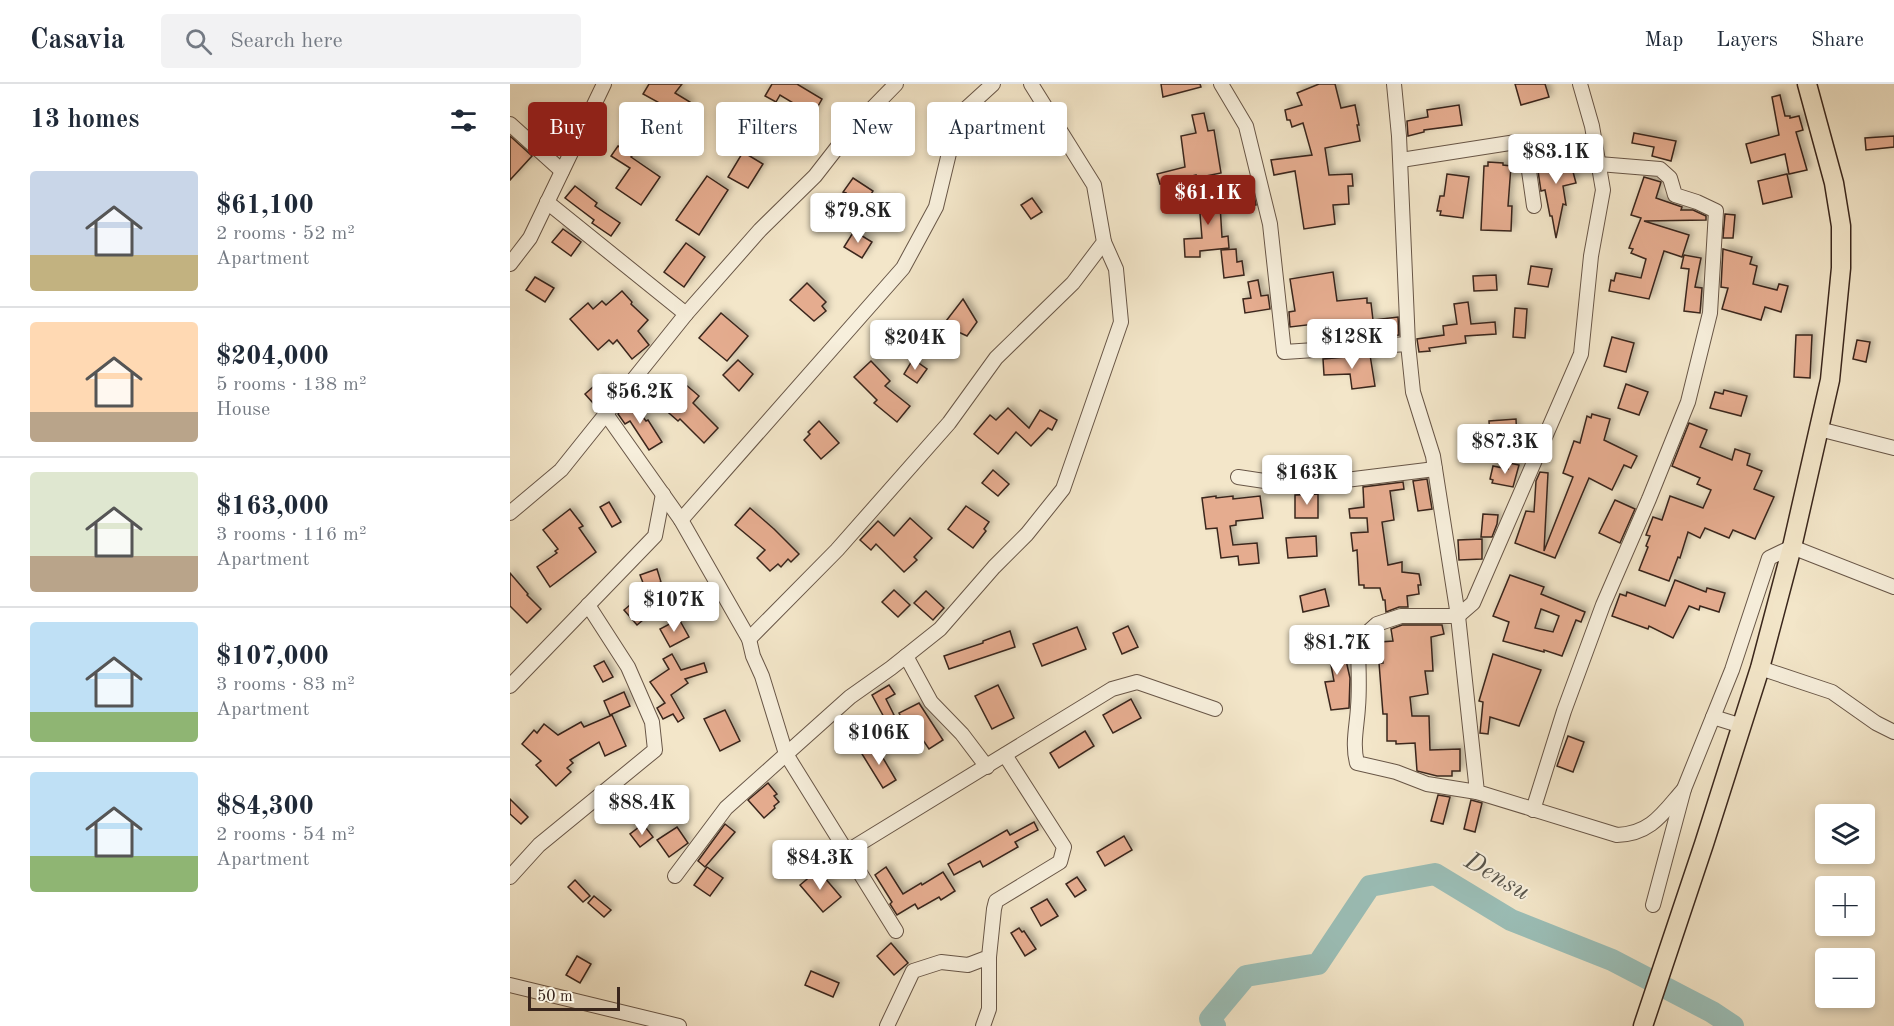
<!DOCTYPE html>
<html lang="en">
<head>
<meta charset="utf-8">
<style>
  body { margin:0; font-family:"Old Standard TT",serif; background:#f2f2f3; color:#1f2937; height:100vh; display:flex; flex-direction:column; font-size:22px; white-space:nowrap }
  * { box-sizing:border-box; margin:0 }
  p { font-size:20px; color:#747a83 }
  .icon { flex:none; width:33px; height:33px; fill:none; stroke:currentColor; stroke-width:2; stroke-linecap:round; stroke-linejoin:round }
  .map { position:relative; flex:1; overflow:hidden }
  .sheet { display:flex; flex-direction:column; background:#fff; width:510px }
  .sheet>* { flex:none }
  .top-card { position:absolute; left:18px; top:18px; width:570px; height:54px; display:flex; gap:12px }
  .buttons { position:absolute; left:1305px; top:720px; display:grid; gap:12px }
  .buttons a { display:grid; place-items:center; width:60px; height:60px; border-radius:6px; background:#fff; box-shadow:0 3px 9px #0003; font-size:30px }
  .scale { position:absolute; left:18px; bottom:15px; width:92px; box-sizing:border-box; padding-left:6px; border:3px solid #3a261c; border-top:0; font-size:16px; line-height:21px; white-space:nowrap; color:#3a261c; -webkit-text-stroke:4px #f7efdc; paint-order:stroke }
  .price { position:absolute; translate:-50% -51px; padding:0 14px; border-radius:6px; background:#fff; color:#222; font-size:20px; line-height:39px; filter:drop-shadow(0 2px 3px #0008) }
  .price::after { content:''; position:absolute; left:50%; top:36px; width:18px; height:14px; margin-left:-9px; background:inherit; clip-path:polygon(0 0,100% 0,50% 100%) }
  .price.on { background:#8f2418; color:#fff }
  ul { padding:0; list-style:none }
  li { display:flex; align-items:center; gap:18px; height:150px; padding:0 30px }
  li+li { border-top:2px solid #e0e1e3 }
  li span { display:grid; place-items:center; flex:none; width:168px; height:120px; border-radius:6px; color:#555 }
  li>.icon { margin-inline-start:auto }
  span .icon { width:72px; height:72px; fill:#fffc; stroke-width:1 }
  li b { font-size:26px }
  h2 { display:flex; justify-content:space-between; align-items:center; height:72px; padding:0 30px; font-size:26px }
  .tag { padding:0 21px; border-radius:6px; background:#fff; box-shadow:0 3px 9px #0003; font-size:21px; line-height:54px }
  .tag.on { background:#8f2418; color:#fff }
  header { display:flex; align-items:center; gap:36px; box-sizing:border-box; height:84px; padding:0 30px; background:#fff; border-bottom:2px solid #e0e1e3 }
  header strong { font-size:28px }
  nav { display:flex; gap:33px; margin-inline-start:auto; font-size:21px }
  .search { width:420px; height:54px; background:#f2f2f3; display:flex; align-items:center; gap:15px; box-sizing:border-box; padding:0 21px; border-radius:6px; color:#747a83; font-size:22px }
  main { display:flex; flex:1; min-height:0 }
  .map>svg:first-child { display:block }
</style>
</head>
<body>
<header>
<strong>Casavia</strong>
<div class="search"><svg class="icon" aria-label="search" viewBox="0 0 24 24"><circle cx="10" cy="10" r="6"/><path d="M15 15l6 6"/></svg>Search here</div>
<nav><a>Map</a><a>Layers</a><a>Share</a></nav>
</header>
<main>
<section class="sheet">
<h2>13 homes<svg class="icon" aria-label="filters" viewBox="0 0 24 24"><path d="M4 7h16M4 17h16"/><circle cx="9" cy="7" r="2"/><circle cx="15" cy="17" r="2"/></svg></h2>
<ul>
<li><span style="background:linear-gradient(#c9d6e8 70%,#c2b280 0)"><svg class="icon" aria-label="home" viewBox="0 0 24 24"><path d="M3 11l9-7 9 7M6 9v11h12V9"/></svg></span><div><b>$61,100</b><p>2 rooms · 52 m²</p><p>Apartment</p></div></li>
<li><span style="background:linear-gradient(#ffd9b3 75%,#b9a48a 0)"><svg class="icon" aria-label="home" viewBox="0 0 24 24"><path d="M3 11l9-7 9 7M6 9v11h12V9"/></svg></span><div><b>$204,000</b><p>5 rooms · 138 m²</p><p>House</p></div></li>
<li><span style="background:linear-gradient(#dfe7d0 70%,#b9a48a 0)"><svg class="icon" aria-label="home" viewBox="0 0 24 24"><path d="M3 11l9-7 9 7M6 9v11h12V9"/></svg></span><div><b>$163,000</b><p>3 rooms · 116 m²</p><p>Apartment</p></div></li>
<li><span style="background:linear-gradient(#bfe0f5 75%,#8fb573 0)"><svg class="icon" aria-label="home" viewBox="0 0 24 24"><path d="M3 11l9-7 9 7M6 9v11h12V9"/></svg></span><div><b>$107,000</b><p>3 rooms · 83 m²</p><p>Apartment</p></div></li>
<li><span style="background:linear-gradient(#bfe0f5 70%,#8fb573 0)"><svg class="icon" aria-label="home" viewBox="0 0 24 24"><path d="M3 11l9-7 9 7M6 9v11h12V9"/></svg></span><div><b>$84,300</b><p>2 rooms · 54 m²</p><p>Apartment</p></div></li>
</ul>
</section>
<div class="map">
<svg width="1384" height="942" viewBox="0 0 1384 942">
  <defs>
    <filter id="shadow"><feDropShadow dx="3.5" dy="-3.5" stdDeviation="3" flood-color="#0004"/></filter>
  </defs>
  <rect width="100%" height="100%" fill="#f3e6c9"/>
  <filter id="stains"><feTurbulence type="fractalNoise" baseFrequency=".00333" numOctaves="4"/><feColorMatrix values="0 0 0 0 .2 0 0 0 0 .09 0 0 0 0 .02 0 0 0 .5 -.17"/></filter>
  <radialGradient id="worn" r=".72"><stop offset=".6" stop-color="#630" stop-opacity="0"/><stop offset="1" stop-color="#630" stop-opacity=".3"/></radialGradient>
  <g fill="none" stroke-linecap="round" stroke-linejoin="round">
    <path stroke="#9bbfb8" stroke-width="22" d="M705,942L700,935L736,892L808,880L860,802L925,790L1001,836L1102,876L1202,928L1223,942"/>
  </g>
  <g fill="#e5ac8f" stroke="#3a261c" stroke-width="1.5" fill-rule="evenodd" filter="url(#shadow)">
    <path d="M139,0H172L165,9L180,18L164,47L147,38L155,22L133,10Z"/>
    <path d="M262,0H287L312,15L303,31L270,11L266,18L255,12Z"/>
    <path d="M651,0H690L691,3L653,13Z"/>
    <path d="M809,0H825L831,24L845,21L849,41H847L850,57L815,64L819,91L842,90L843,102H838L839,120L823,121L825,140L794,145L785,87L764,91L761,76L802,71L793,39L782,43L780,36H777L775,26L792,21L787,9Z"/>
    <path d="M1005,0H1035L1039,13L1011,21Z"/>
    <path d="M1270,11L1275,32H1280V34L1289,32L1293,46L1286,48L1297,86L1279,90L1275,70L1241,79L1236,60L1269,51L1262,13Z"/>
    <path d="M949,21L952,41L914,46V48L898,52L897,37L918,33L917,26Z"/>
    <path d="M694,29L698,47L704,46L711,89L686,94V91L650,100L647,90L675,83L671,52L686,49L682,31Z"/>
    <path d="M1124,49L1166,57L1161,77L1142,72L1144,63L1122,59Z"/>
    <path d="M0,52L22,72L0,96Z"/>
    <path d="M1384,52V63L1356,66L1355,54Z"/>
    <path d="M108,62L123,71L121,73L150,93L131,121L106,104L120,84L101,72Z"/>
    <path d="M233,68L253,80L238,104L218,93Z"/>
    <path d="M1059,73L1066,99L1053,102L1056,121L1053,120L1046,154L1042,132H1040L1035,106L1031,107L1027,80Z"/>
    <path d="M978,78L993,79V81L1001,82L998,122H1002L1001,147L971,146L974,82H978Z"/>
    <path d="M937,90L959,93L953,134L930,131L931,127H927L930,112H934Z"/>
    <path d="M1277,90L1282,113L1253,120L1248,97Z"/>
    <path d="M197,92L218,106L189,151L166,136Z"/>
    <path d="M1134,93L1151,98L1146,114L1172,123L1171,126H1183L1196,132V136L1134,137L1179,151L1172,173L1154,167L1139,215L1099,207L1101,196L1104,197L1106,189L1131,194L1136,175L1121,169L1123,165L1119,164L1131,134L1121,131Z"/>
    <path d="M343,94L363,107L343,141L324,127L336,109L333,108Z"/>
    <path d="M65,102L87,119L85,122L110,139L101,152L82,139L84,136L55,114Z"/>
    <path d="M742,103L746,121L736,123L733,104Z"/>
    <path d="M709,105L712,153L718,152L719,164L690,167V173H675L674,155L692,154L688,106Z"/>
    <path d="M522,114L532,128L521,135L511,121Z"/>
    <path d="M1215,130L1225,131L1223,154H1213Z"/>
    <path d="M53,145L71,158L61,172L42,158Z"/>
    <path d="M344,147L362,158L352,174L334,163Z"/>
    <path d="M176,159L195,173L174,203L154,188Z"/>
    <path d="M726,165L727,178L732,177L734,191L714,194L711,166Z"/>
    <path d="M1213,165L1242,173L1240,180L1247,182L1243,200L1267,206L1269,200L1278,202L1271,228L1255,223L1251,236L1212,225L1218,204L1211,203Z"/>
    <path d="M1174,171L1191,174L1185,203L1192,204L1190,229L1174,227L1179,185L1171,184Z"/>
    <path d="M1021,182L1042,185L1038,203L1018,200Z"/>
    <path d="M823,188L827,217L857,214V219H861L863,236L888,233L889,251L833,255L832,242L813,243V239L780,243L779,228L785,227L780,195Z"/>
    <path d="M986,191L987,206L964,207L963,192Z"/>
    <path d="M25,193L44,204L35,218L16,206Z"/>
    <path d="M748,196L751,212L758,211L760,225L735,229L733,215L741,214L738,198Z"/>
    <path d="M297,199L316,218L312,222L316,227L304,237L280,216Z"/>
    <path d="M112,207L122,218L121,220L138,236L128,247L139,261L122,275L107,256L103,260L99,256L88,266L60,235L78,219L83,225L92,217L96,221Z"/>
    <path d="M453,215L467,238L457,252L433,241Z"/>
    <path d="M958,218L961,240L985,238L986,250L955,252L956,259L919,264L920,267L909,268L907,255L934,251L933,242L947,240L944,220Z"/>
    <path d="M1005,224L1017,225L1015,254L1003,253Z"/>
    <path d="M211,229L238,252L217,277L189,254Z"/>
    <path d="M1286,251H1302L1300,294L1284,293Z"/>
    <path d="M1102,253L1124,259L1116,288L1094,282Z"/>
    <path d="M1347,256L1360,258L1356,278L1343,275Z"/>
    <path d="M860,271L865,302L842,305L840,290L814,291L813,275Z"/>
    <path d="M403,275L417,285L407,299L394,290Z"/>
    <path d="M228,276L243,290L229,307L213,291Z"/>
    <path d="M361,277L380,297L375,302L400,322L387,338L364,319L367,316L344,293Z"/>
    <path d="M92,295L100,305L83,319L75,310Z"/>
    <path d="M175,300L189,312L183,319L208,344L194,359L170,335L168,337L152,323L160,312L163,314Z"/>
    <path d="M1116,300L1138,308L1129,331L1108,324Z"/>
    <path d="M1214,306L1237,312L1231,332L1200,324L1205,308L1213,310Z"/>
    <path d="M119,315L136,337L138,336L152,358L139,366L120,337L115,340L108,330Z"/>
    <path d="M498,324L519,344L530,326L547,336L542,346L538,344L521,362L506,348L488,370L464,350L480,331L486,336Z"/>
    <path d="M1082,330L1100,335L1094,356L1127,372L1121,384L1114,381L1102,406L1079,394L1045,474L1005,459L1016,427L1024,428L1026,397L1030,388L1038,389L1034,467L1063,393L1053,389L1064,357L1070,359L1077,332L1081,334Z"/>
    <path d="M1006,335L1007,357L988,358V354H980L979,337Z"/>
    <path d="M309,337L329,359L311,375L294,356L300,350L298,348Z"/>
    <path d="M1179,339L1197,346L1190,363L1222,376L1225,365L1240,370L1237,381L1252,387L1244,405L1264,413L1245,455L1223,446L1219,454L1195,444L1190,454L1178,448L1170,474L1168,473L1159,497L1129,486L1138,463L1136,462L1140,452L1136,451L1143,433L1152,436L1160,412L1193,424L1201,406L1187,400L1190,394L1162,382Z"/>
    <path d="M999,379L1009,381L1003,403L982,399L983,396L980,395L983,382L998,385Z"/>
    <path d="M483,386L499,400L488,412L472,399Z"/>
    <path d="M917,395L922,425L908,427L903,397Z"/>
    <path d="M893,398L894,405L880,407L884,436L872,438L878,481L892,478V488L909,490L911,501H908L909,510L897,512L898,523H889L876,528L875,516H873L870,504H854V501H849L847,466L843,467L841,449L858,448L857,434H840L839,425L854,423L853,403Z"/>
    <path d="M808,410V434H785V411Z"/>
    <path d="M706,412V414L723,412V415L750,412L753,434L726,437V441L720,442L723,461L747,459L749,479L729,481L728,472L711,474L707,444L696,445L692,414Z"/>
    <path d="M1105,416L1125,425L1110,459L1089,449Z"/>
    <path d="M99,418L111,438L102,443L90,423Z"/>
    <path d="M456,422L479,438L474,445L476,447L463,464L438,445Z"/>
    <path d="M240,424L264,445L289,470L281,478L278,475L271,483L268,480L260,487L247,474L255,466L225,441Z"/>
    <path d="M60,425L73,442L69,444L86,468L40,503L27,483L47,469L45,467L48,465L33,446Z"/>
    <path d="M973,430L988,431L987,440L982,453H971Z"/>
    <path d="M400,434L422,454L404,473L407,476L394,488L366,460L361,466L350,456L368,437L384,452Z"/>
    <path d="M806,452L807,472L778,474L776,454Z"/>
    <path d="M972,455V475L949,476L948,456Z"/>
    <path d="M147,485L151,498L135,504L130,491Z"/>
    <path d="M0,489L18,510L17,511L31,525L17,539L0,522Z"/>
    <path d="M1000,491L1034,503L1031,510L1075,528L1071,538L1066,536L1052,572L1034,566V568L993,557L999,538L983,532ZM1031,525L1049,532L1043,548L1025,544Z"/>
    <path d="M1165,496L1196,508L1197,504L1215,509L1209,528L1190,522L1189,526L1179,522L1163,554L1139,542L1138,545L1102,532L1110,510L1116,512L1117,508L1155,522Z"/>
    <path d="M815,505L819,522L793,528L790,512Z"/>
    <path d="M384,506L400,521L388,533L372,518Z"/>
    <path d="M416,507L434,524L423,536L404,519Z"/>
    <path d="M132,511L145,526L127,541L114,526Z"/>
    <path d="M169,535L179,553L160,563L150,545Z"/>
    <path d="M892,541H932L934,550L921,553L923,587H915L918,610L900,613L902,632H919L920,666L950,665V687H942V692H927L907,687L905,659L886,660V657H877V630H873L869,579H873L870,558L883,557L881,545Z"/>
    <path d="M618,542L628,563L612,570L603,549Z"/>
    <path d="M567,543L576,565L532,582L523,560Z"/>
    <path d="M500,547L505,563L439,585L434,572L473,559V557Z"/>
    <path d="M838,560L839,571L835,572L840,594L839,624L821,626L815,598L824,597L820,576L808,579L806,568Z"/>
    <path d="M162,570L171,586L194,579L197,588L175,595L178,599L161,611L174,634L168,638L163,630L153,635L147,624L155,619L140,598L159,585L153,575Z"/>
    <path d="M983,570L1031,586L1009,642L980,633L978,650L970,649L973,618L969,617Z"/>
    <path d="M94,577L103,593L93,598L84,582Z"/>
    <path d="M379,601L385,610L376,615L384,631L375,635L362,611Z"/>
    <path d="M488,601L504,634L482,645L465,612Z"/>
    <path d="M114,608L120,622L100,631L94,617Z"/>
    <path d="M621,615L631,634L603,649L593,631Z"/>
    <path d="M409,619L433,656L419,665L413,656L405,661L389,629Z"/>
    <path d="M215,626L230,657L210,667L194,635Z"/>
    <path d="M102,631L116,662L95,672L89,658L60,676L63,679L57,684L61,688L46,702L26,681L31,677L12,660L24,646L27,649L34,640L48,651L71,638L74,643Z"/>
    <path d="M575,647L584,662L549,684L540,669Z"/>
    <path d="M1058,652L1074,658L1063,688L1047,682Z"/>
    <path d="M367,660L372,668L370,669L386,696L373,704L352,670Z"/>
    <path d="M258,699L267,710L264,712L269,718L264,722L265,724L254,734L238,716Z"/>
    <path d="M928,711L940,713L933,740L921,737Z"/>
    <path d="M0,715L18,733L11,740L0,730Z"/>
    <path d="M961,716L972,719L965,748L954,745Z"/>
    <path d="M524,738L528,746L505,758L508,763L473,783L470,777L444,791L438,780L497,746L500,751Z"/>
    <path d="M133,740L143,753L130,763L120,750Z"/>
    <path d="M215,740L225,748L195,783L188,777Z"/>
    <path d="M167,743L178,759L159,773L147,756Z"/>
    <path d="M614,752L622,766L595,782L587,768Z"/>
    <path d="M197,783L213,794L200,812L184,801Z"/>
    <path d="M376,783L393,810L411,799L412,801L433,788L445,807L431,816L429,813L408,825L405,820L387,831L380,820L382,818L365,791Z"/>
    <path d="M308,786L331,813L313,828L290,801Z"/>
    <path d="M567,793L576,806L565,813L556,800Z"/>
    <path d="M65,796L80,812L73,818L58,803Z"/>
    <path d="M84,812L101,826L94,833L78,819Z"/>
    <path d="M537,815L548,832L531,842L521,824Z"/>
    <path d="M509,844L512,848L514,847L526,865L515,872L501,849Z"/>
    <path d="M381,859L398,879L384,891L367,872Z"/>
    <path d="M67,872L81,880L70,899L56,891Z"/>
    <path d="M301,887L329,899L323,913L295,901Z"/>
  </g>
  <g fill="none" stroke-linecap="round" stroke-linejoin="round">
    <g stroke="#685647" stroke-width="16">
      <g id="minor">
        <path d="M711,0L736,42L760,140L774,268L898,260"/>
        <path d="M884,0L889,52L898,260L903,308L923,372L948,532L967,708L1107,751C1141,750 1153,729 1174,705"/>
        <path d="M0,40L52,87"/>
        <path d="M891,76L1006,58L1017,73L1024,122"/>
        <path d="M37,118L176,230"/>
        <path d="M0,180L20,154L94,0"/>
        <path d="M96,330L171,436L239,555L243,572L252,592L276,670L386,847"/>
        <path d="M1309,345L1384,364"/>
        <path d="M728,393L787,402L925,385"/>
        <path d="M0,429L51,386L176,230L250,146L305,92L340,47L386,0"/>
        <path d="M171,436L393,184L426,123L448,32L483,0"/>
        <path d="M239,555L327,466L439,339L486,274L563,199L594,158L584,101L521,0"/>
        <path d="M396,572L421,618L452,650L477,683"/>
        <path d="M1250,584L1322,608L1366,639L1384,648"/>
        <path d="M0,602L145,452L153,410"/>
        <path d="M1203,633L1232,642"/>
        <path d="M967,708L917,700L886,688L847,679C842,660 847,642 848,623C850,601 848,579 848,557L867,540L891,532H948L963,519L1071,270L1081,172L1093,106L1082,42L1070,0"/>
        <path d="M1023,726L1054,627L1093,521L1139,415L1178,318L1200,229L1206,127L1187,118L1165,111L1160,94L1150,85L1089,80"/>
        <path d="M336,768L602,605L627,598L705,625"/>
        <path d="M165,792L216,724L340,613L381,584L430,545L484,483L517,450L553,405L611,238L606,185L594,158"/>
        <path d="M0,793L29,761L145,666L142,638L118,583L78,521"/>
        <path d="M1143,821L1174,705L1222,586L1259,474L1282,463L1384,503"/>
        <path d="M0,901L169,942"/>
        <path d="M377,942L403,887L431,878L458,881L479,873L484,825L486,817L550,778L554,763L495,671"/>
        <path d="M473,942L479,925V873"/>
      </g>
    </g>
    <g stroke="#3a261c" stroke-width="21">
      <path id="major" d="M1133,942L1194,760L1250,584L1282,463L1320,296L1331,184V142L1324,99L1297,0"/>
    </g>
    <use href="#minor" stroke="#f7efdc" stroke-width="14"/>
    <use href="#major" stroke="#f3e6c9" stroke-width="18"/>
  </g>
  <g text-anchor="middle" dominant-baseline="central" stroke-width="4.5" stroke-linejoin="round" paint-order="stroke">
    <g font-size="26" font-style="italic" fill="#57544b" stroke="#f7efdc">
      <text transform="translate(987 793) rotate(30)">Densu</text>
    </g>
  </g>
  <rect width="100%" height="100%" filter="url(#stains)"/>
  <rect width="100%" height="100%" fill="url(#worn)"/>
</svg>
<div class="buttons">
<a><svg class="icon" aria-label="layers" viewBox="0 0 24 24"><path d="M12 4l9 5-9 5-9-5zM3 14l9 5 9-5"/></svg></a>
<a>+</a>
<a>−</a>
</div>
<div class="scale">50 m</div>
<b class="price" style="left:1046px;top:101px">$83.1K</b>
<b class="price on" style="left:698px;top:142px">$61.1K</b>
<b class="price" style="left:348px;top:160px">$79.8K</b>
<b class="price" style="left:842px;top:286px">$128K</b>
<b class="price" style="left:405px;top:287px">$204K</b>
<b class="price" style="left:130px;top:341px">$56.2K</b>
<b class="price" style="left:995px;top:391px">$87.3K</b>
<b class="price" style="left:797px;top:422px">$163K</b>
<b class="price" style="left:164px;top:549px">$107K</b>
<b class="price" style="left:827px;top:592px">$81.7K</b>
<b class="price" style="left:369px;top:682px">$106K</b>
<b class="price" style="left:132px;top:752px">$88.4K</b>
<b class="price" style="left:310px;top:807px">$84.3K</b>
<div class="top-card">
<a class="tag on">Buy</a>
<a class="tag">Rent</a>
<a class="tag">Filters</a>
<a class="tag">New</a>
<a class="tag">Apartment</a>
</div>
</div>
</main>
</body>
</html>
